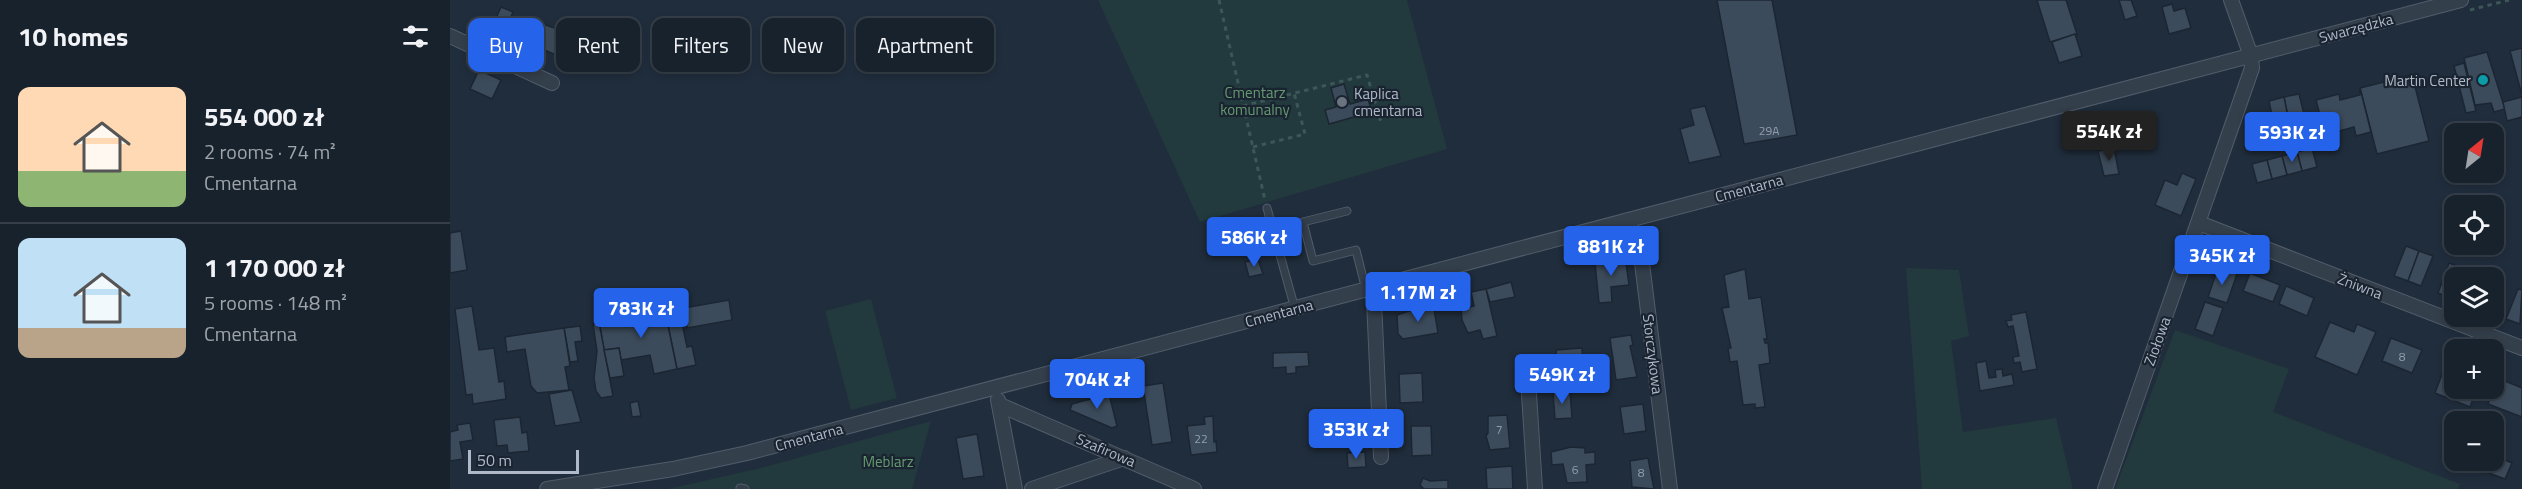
<!DOCTYPE html>
<html lang="en">
<head>
<meta charset="utf-8">
<style>
  body { margin:0; font-family:"Titillium Web",sans-serif; background:#252f39; color:#f1f3f6; height:100vh; display:flex; flex-direction:column; font-size:22px; white-space:nowrap }
  * { box-sizing:border-box; margin:0 }
  p { font-size:20px; color:#9fa4aa }
  .icon { flex:none; width:33px; height:33px; fill:none; stroke:currentColor; stroke-width:2; stroke-linecap:round; stroke-linejoin:round }
  .map { position:relative; flex:1; overflow:hidden }
  .panel { display:flex; flex-direction:column; background:#18222d; width:450px }
  .panel>* { flex:none }
  .banner { position:absolute; left:18px; top:18px; width:570px; height:54px; display:flex; gap:12px }
  .needle { width:39px; rotate:30deg }
  .tools { position:absolute; left:1994px; top:123px; display:grid; gap:12px }
  .tools a { display:grid; place-items:center; width:60px; height:60px; border-radius:12px; background:#18222d; box-shadow:0 3px 9px #0003,0 0 0 2px #363f49; font-size:30px }
  .scale { position:absolute; left:18px; bottom:15px; width:111px; box-sizing:border-box; padding-left:6px; border:3px solid #afb9c8; border-top:0; font-size:16px; line-height:21px; white-space:nowrap; color:#afb9c8; -webkit-text-stroke:4px #1a2431; paint-order:stroke }
  .price { position:absolute; translate:-50% -51px; padding:0 14px; border-radius:6px; background:#2563eb; color:#fff; font-size:20px; line-height:39px; filter:drop-shadow(0 2px 3px #0008) }
  .price::after { content:''; position:absolute; left:50%; top:36px; width:18px; height:14px; margin-left:-9px; background:inherit; clip-path:polygon(0 0,100% 0,50% 100%) }
  .price.active { background:#222; color:#fff }
  ul { padding:0; list-style:none }
  li { display:flex; align-items:center; gap:18px; height:150px; padding:0 18px }
  li+li { border-top:2px solid #363f49 }
  li span { display:grid; place-items:center; flex:none; width:168px; height:120px; border-radius:12px; color:#555 }
  li>.icon { margin-inline-start:auto }
  span .icon { width:72px; height:72px; fill:#fffc; stroke-width:1 }
  li b { font-size:26px }
  h2 { display:flex; justify-content:space-between; align-items:center; height:72px; padding:0 18px; font-size:26px }
  .tag { padding:0 21px; border-radius:12px; background:#18222d; box-shadow:0 3px 9px #0003,0 0 0 2px #363f49; font-size:21px; line-height:54px }
  .tag.active { background:#2563eb; color:#fff }
  main { display:flex; flex:1; min-height:0 }
  .map>svg:first-child { display:block }
</style>
</head>
<body>
<main>
<section class="panel">
<h2>10 homes<svg class="icon" aria-label="filters" viewBox="0 0 24 24"><path d="M4 7h16M4 17h16"/><circle cx="9" cy="7" r="2"/><circle cx="15" cy="17" r="2"/></svg></h2>
<ul>
<li><span style="background:linear-gradient(#ffd9b3 70%,#8fb573 0)"><svg class="icon" aria-label="home" viewBox="0 0 24 24"><path d="M3 11l9-7 9 7M6 9v11h12V9"/></svg></span><div><b>554 000 zł</b><p>2 rooms · 74 m²</p><p>Cmentarna</p></div></li>
<li><span style="background:linear-gradient(#bfe0f5 75%,#b9a48a 0)"><svg class="icon" aria-label="home" viewBox="0 0 24 24"><path d="M3 11l9-7 9 7M6 9v11h12V9"/></svg></span><div><b>1 170 000 zł</b><p>5 rooms · 148 m²</p><p>Cmentarna</p></div></li>
</ul>
</section>
<div class="map">
<svg width="2072" height="489" viewBox="0 0 2072 489">
  <rect width="100%" height="100%" fill="#202d3c"/>
  <g fill="#223a3d">
    <path d="M648,0H957L997,149L750,222Z"/>
    <path d="M1456,268L1509,270L1519,336L1501,341L1513,432L1606,418L1623,489H1472Z"/>
    <path d="M421,299L447,398L401,410L375,311Z"/>
    <path d="M1725,330L1839,369L1823,412L2010,484L2008,489H1665Z"/>
    <path d="M481,421L462,489H218L311,468Z"/>
  </g>
  <g fill="#3c4b5b" stroke="#1c2633" stroke-width="1.5">
    <path d="M1267,0H1322L1347,135L1294,144Z"/>
    <path d="M1587,0H1616L1627,34L1600,42Z"/>
    <path d="M1669,0H1681L1687,16L1675,20Z"/>
    <path d="M1722,4L1724,11L1735,8L1741,28L1719,34L1712,7Z"/>
    <path d="M51,7L63,12L60,19L71,27L63,43L50,38L52,34L41,29Z"/>
    <path d="M87,22L113,31L115,37L106,55L92,49L89,55L75,49Z"/>
    <path d="M1625,34L1632,56L1609,63L1602,42Z"/>
    <path d="M2072,48V95L2060,51Z"/>
    <path d="M2037,52L2055,109L2044,112L2041,103L2025,105L2014,58Z"/>
    <path d="M2014,63L2026,111L2016,113L2004,66Z"/>
    <path d="M29,70L51,80L42,99L20,89Z"/>
    <path d="M1962,75L1979,141L1927,154L1910,88Z"/>
    <path d="M894,84L900,104L918,99L922,112L879,124L875,110L886,107L881,88Z"/>
    <path d="M1910,88L1921,132L1906,136L1904,127L1875,135L1866,100L1889,94L1890,100L1910,95Z"/>
    <path d="M1849,94L1854,114L1838,117L1834,97Z"/>
    <path d="M1834,97L1838,117L1823,121L1819,101Z"/>
    <path d="M2072,97V117L2057,121L2053,102Z"/>
    <path d="M1255,106L1271,156L1239,163L1230,129L1244,125L1240,109Z"/>
    <path d="M1664,148L1669,174L1654,176L1648,151Z"/>
    <path d="M1862,148L1867,167L1852,171L1847,152Z"/>
    <path d="M1847,152L1852,171L1837,175L1832,156Z"/>
    <path d="M1832,156L1837,175L1822,179L1817,160Z"/>
    <path d="M1817,160L1822,179L1807,183L1802,164Z"/>
    <path d="M1732,173L1746,179L1731,216L1705,205L1715,180L1727,185Z"/>
    <path d="M11,231L17,270L0,273V233Z"/>
    <path d="M1956,246L1969,251L1958,281L1944,276Z"/>
    <path d="M1969,251L1983,256L1971,286L1958,281Z"/>
    <path d="M1175,256L1179,285L1161,287L1162,302L1149,303L1145,263Z"/>
    <path d="M808,259L813,274L799,277L795,262Z"/>
    <path d="M1999,263L2012,268L2009,278H2004L2001,298L1988,293Z"/>
    <path d="M1768,268L1787,274L1777,303L1758,297Z"/>
    <path d="M2012,268L2026,273L2024,278H2009Z"/>
    <path d="M1295,269L1299,299L1311,297L1317,339H1314L1315,343H1318L1320,363L1309,365L1315,407L1305,408V404L1293,405L1287,361L1280,362L1278,348H1281L1272,308L1279,307L1274,275Z"/>
    <path d="M1800,273L1830,285L1823,302L1793,291Z"/>
    <path d="M1061,282L1065,297L1040,302L1036,289Z"/>
    <path d="M1836,286L1864,298L1857,316L1829,304Z"/>
    <path d="M1036,289L1047,336L1033,339L1030,330L1018,333L1012,320L1011,309L1024,306L1021,292Z"/>
    <path d="M2068,289L2072,290L2070,324L2056,319Z"/>
    <path d="M279,300L282,320L237,328L234,308Z"/>
    <path d="M1755,302L1773,308L1763,336L1745,329Z"/>
    <path d="M983,303L988,333L953,339L948,334L947,315Z"/>
    <path d="M22,306L29,350L44,348L49,382L54,381L56,399L23,404L22,394L16,395L5,309Z"/>
    <path d="M229,308L237,347L242,346L246,365L227,369L215,311Z"/>
    <path d="M215,311L227,369L204,374L200,355L171,360L169,348L154,350L149,322Z"/>
    <path d="M1576,312L1587,369L1572,372L1570,362L1564,363L1563,357L1569,356L1563,326L1558,327L1556,321L1562,320L1561,315Z"/>
    <path d="M149,322L163,396L151,398L146,391L144,378L147,351L143,324Z"/>
    <path d="M1880,322L1904,332L1907,324L1926,332L1907,375L1865,357Z"/>
    <path d="M130,326L132,341L125,342L128,361L120,362L114,328Z"/>
    <path d="M114,328L120,366L115,367L119,390L87,393L81,386L75,349L57,352L55,337Z"/>
    <path d="M1181,335L1183,345L1180,346L1187,377L1166,380L1160,338Z"/>
    <path d="M1941,338L1972,350L1962,373L1932,361Z"/>
    <path d="M169,348L174,376L160,378L154,350Z"/>
    <path d="M1132,348L1133,369L1107,371L1106,350Z"/>
    <path d="M858,352L859,366L846,367V373L836,374V367L823,368V353Z"/>
    <path d="M1536,361L1539,378L1546,377L1545,370L1552,369L1553,376L1562,374L1564,385L1530,391L1526,363Z"/>
    <path d="M1994,369L2004,373V388H2027L2020,407L1985,393Z"/>
    <path d="M972,373L973,402L950,403L949,374Z"/>
    <path d="M2048,378L2072,388V417L2038,404Z"/>
    <path d="M713,383L722,442L702,445L693,386Z"/>
    <path d="M122,390L131,422L105,426L99,394Z"/>
    <path d="M1120,391L1122,418L1105,419L1103,392Z"/>
    <path d="M659,394L667,426L662,428L620,410L622,404Z"/>
    <path d="M188,401L191,416L182,417L180,403Z"/>
    <path d="M1193,404L1196,431L1174,434L1170,407Z"/>
    <path d="M1057,415L1060,448L1040,450L1036,436L1038,433V416Z"/>
    <path d="M763,416L764,442L766,441L767,452L741,455L737,426L755,424L754,417Z"/>
    <path d="M70,417L72,433L77,432L79,451L58,453L57,445L47,446L44,420Z"/>
    <path d="M20,423L23,440L10,442L13,459L0,461V432L8,430L7,425Z"/>
    <path d="M961,426H981L982,455L962,456Z"/>
    <path d="M527,434L534,476L513,479L506,438Z"/>
    <path d="M1121,447L1135,448V453L1145,452V464L1136,465L1137,482L1117,483L1113,464L1102,465L1101,452Z"/>
    <path d="M915,452L916,467L898,468L897,453Z"/>
    <path d="M2043,455L2062,463L2055,479L2036,472Z"/>
    <path d="M1198,458L1204,489L1182,487L1180,461Z"/>
    <path d="M1062,466L1063,489H1037L1036,468Z"/>
    <path d="M973,478L980,481L998,480V489H974L970,485Z"/>
  </g>
  <g fill="none" stroke-linecap="round" stroke-linejoin="round">
    <g stroke="#525c6a" stroke-width="9">
      <g id="lane">
        <path d="M817,208L845,309"/>
        <path d="M897,211L853,222L863,261L906,250L916,290"/>
        <path d="M290,488L295,489"/>
      </g>
    </g>
    <g stroke="#525c6a" stroke-width="16">
      <g id="street">
        <path d="M0,36L102,83"/>
        <path d="M1178,220L1192,263L1220,489"/>
        <path d="M1749,223L2072,348"/>
        <path d="M921,289L924,300L931,457"/>
        <path d="M1077,362L1085,489"/>
        <path d="M548,400L565,489"/>
        <path d="M550,405L744,489"/>
        <path d="M97,489L223,469L297,453L2011,0"/>
        <path d="M582,489L674,458"/>
        <path d="M1655,489L1802,68L1801,56L1781,0"/>
      </g>
    </g>
    <g stroke="#3d5657" stroke-width="3" stroke-dasharray="4.5 4.5" stroke-linecap="butt">
      <path d="M769,0L815,200"/>
      <path d="M2020,10L2059,0"/>
      <path d="M793,106L917,75L931,122"/>
      <path d="M803,147L855,134L844,93"/>
    </g>
    <use href="#lane" stroke="#343f4c" stroke-width="7"/>
    <use href="#street" stroke="#343f4c" stroke-width="14"/>
  </g>
  <circle fill="#0f9aa8" stroke="#1a2431" stroke-width="2" cx="2033" cy="80" r="6"/>
  <circle fill="#6b7280" stroke="#1a2431" stroke-width="2" cx="892" cy="102" r="6"/>
  <g text-anchor="middle" dominant-baseline="central" stroke-width="4.5" stroke-linejoin="round" paint-order="stroke">
    <g font-size="12" fill="#929ead">
      <text x="1319" y="130">29A</text>
      <text x="1952" y="356">8</text>
      <text x="1049" y="429">7</text>
      <text x="751" y="438">22</text>
      <text x="1125" y="469">6</text>
      <text x="1191" y="472">8</text>
    </g>
    <g font-size="15" fill="#afb9c8" stroke="#1a2431">
      <text transform="translate(1906 28) rotate(-15)">Swarzędzka</text>
      <text transform="translate(1299 188) rotate(-15)">Cmentarna</text>
      <text transform="translate(1910 286) rotate(21)">Żniwna</text>
      <text transform="translate(829 313) rotate(-15)">Cmentarna</text>
      <text transform="translate(1707 341) rotate(-70)">Ziołowa</text>
      <text transform="translate(1203 354) rotate(83)">Storczykowa</text>
      <text transform="translate(359 437) rotate(-15)">Cmentarna</text>
      <text transform="translate(656 450) rotate(23)">Szafirowa</text>
    </g>
    <g font-size="15" fill="#afb9c8" stroke="#1a2431" text-anchor="end">
      <text x="2021" y="80">Martin Center</text>
      <text x="904" y="93" text-anchor="start">Kaplica<tspan x="904" dy="17">cmentarna</tspan></text>
    </g>
    <g font-size="15" fill="#659a70" stroke="#1a2431">
      <text x="805" y="92">Cmentarz<tspan x="805" dy="17">komunalny</tspan></text>
      <text x="438" y="461">Meblarz</text>
    </g>
  </g>
</svg>
<div class="tools">
<a><svg class="needle" viewBox="-14 -14 28 28"><path d="M0-13l5 13h-10z" fill="#e53935"/><path d="M0 13l5-13h-10z" fill="#9fa4aa"/></svg></a>
<a><svg class="icon" aria-label="locate" viewBox="0 0 24 24"><circle cx="12" cy="12" r="6"/><path d="M12 2v4M12 18v4M2 12h4M18 12h4"/></svg></a>
<a><svg class="icon" aria-label="layers" viewBox="0 0 24 24"><path d="M12 4l9 5-9 5-9-5zM3 14l9 5 9-5"/></svg></a>
<a>+</a>
<a>−</a>
</div>
<div class="scale">50 m</div>
<b class="price active" style="left:1659px;top:162px">554K zł</b>
<b class="price" style="left:1842px;top:163px">593K zł</b>
<b class="price" style="left:804px;top:268px">586K zł</b>
<b class="price" style="left:1161px;top:277px">881K zł</b>
<b class="price" style="left:1772px;top:286px">345K zł</b>
<b class="price" style="left:968px;top:323px">1.17M zł</b>
<b class="price" style="left:191px;top:339px">783K zł</b>
<b class="price" style="left:1112px;top:405px">549K zł</b>
<b class="price" style="left:647px;top:410px">704K zł</b>
<b class="price" style="left:906px;top:460px">353K zł</b>
<div class="banner">
<a class="tag active">Buy</a>
<a class="tag">Rent</a>
<a class="tag">Filters</a>
<a class="tag">New</a>
<a class="tag">Apartment</a>
</div>
</div>
</main>
</body>
</html>
